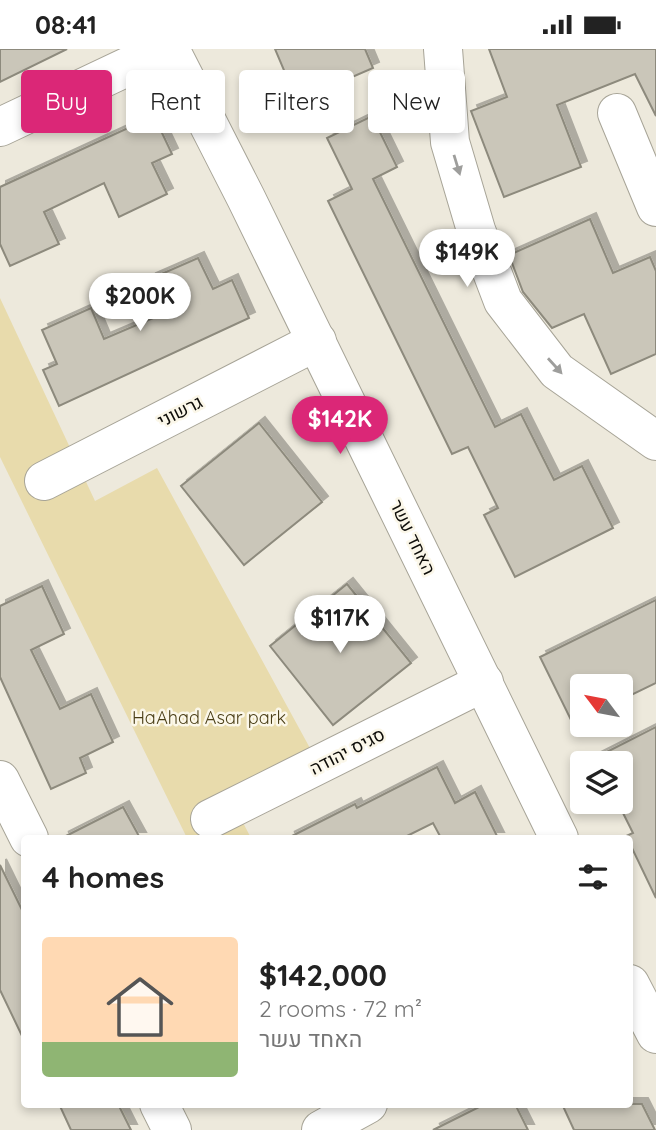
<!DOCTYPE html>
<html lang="en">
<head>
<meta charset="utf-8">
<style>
  body { margin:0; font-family:Quicksand,Heebo,sans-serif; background:#f2f2f2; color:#222; height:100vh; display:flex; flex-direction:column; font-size:26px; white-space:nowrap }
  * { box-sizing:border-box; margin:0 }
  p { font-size:23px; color:#767676 }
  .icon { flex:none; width:38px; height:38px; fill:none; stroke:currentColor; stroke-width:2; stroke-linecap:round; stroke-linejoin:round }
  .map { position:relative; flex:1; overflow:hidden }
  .details { position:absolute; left:21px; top:786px; width:612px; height:273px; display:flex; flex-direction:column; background:#fff; border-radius:7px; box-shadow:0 4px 10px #0003 }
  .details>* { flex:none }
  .top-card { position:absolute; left:21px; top:21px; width:614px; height:63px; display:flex; gap:14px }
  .needle { width:46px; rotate:302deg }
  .buttons { position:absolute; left:570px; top:625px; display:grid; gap:14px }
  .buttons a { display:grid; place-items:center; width:63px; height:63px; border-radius:7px; background:#fff; box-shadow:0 4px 10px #0003; font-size:35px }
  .price { position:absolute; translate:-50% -60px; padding:0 16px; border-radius:24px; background:#fff; color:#222; font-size:23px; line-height:46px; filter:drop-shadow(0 2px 4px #0008) }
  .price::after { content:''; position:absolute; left:50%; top:42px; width:21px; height:16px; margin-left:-10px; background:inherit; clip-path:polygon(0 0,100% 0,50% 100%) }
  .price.current { background:#db2777; color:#fff }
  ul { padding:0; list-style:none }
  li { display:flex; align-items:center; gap:21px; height:175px; padding:0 21px }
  li span { display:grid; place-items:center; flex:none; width:196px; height:140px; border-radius:7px; color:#555 }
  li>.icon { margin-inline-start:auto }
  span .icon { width:84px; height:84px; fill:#fffc; stroke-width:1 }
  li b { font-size:30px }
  h2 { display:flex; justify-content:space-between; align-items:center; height:84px; padding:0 21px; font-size:30px }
  .pill { padding:0 24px; border-radius:7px; background:#fff; box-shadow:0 4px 10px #0003; font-size:24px; line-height:63px }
  .pill.current { background:#db2777; color:#fff }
  .status { display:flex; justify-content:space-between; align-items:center; height:49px; padding:0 35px; background:#fff; direction:ltr }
  .status svg { height:19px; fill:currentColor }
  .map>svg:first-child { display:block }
</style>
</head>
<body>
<div class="status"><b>08:41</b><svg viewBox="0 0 49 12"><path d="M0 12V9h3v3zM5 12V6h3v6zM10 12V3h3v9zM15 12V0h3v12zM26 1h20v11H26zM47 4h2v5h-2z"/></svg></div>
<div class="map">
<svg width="656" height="1081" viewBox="0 0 656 1081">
  <defs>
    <filter id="shadow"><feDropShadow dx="6" dy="-6" stdDeviation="0" flood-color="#0004"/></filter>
  </defs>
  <rect width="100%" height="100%" fill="#ede9dc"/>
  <path fill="#e8dbac" d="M0,249L95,452L157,419L311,701L228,745L251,789H187L0,408Z"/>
  <g fill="#cac6b9" stroke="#8d8a7d" stroke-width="2" filter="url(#shadow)">
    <path d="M0,0H67L0,33Z"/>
    <path d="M275,0H365L373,19L297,52Z"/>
    <path d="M489,0H656V67L635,25L557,56L581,118L504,148L471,62L507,48Z"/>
    <path d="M154,67L172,105L152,114L167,145L119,168L104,134L44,163L59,195L10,217L0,195V138Z"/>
    <path d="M372,67L397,118L373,130L495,378L521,365L554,431L582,417L613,479L515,528L484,466L498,459L468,398L452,405L328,152L352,140L327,89Z"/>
    <path d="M590,170L613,224L650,208L656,222V305L611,325L584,265L552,279L523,243L509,206Z"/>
    <path d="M198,209L213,240L232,231L249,269L59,357L43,321L57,315L42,281L91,259L104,290L165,264L150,230Z"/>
    <path d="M259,374L322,453L244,516L181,437Z"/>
    <path d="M347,535L411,614L333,676L270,597Z"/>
    <path d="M42,537L64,585L31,601L60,660L91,645L113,693L80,709L86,724L51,740L0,628V557Z"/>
    <path d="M656,551V634L621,651V637H583V670L573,675L540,608Z"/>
    <path d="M656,678V849L630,795V789L626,787L633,784L617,752H621V714H598L595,709Z"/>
    <path d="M437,718L455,754L475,743L498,789H441L433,774L403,789H288L355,755L357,759Z"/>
    <path d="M123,758L140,789H62Z"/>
    <path d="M0,816L24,865V991L0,941Z"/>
    <path d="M59,1055H118L131,1081H71Z"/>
    <path d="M485,1055H515L528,1081H433Z"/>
    <path d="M562,1055H642L655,1081H574Z"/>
  </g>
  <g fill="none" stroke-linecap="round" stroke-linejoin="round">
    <g stroke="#a7a497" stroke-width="40">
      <g id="minor">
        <path d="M170,0L246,149L559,789"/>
        <path d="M443,0L450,93L476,181L503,252L557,322L656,392"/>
        <path d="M617,64L656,158"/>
        <path d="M0,78L165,0"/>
        <path d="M44,432L317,292"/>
        <path d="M0,731L29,789"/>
        <path d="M210,770L484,633"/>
        <path d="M630,935L656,985"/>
        <path d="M159,1055L172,1081"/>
        <path d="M321,1081L368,1055"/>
      </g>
    </g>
    <use href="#minor" stroke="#fff" stroke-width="38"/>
  </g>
  <defs><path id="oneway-solid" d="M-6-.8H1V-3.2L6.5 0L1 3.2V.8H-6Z" transform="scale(1.75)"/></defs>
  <g fill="#9e9e9c">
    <use href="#oneway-solid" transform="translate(457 116) rotate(73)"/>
    <use href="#oneway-solid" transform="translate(555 317) rotate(48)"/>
  </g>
  <g text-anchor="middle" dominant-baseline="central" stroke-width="5" stroke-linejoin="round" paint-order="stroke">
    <g font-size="18" fill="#0d0c08" stroke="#fbf7e9">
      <text transform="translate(180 362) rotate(-27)">גרשוני</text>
      <text transform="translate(413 488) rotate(64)">האחד עשר</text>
      <text transform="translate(347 702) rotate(-27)">סגיס יהודה</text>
    </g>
    <g font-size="18" fill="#493d15" stroke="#fbf7e9">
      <text x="209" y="668">HaAhad Asar park</text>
    </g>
  </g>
</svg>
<div class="buttons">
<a><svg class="needle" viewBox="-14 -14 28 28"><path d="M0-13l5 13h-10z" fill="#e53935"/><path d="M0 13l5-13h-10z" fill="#767676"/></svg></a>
<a><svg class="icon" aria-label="layers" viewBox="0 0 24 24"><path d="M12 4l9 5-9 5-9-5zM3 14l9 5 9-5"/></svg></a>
</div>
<b class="price" style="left:467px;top:240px">$149K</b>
<b class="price" style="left:140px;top:284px">$200K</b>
<b class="price current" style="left:340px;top:407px">$142K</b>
<b class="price" style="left:340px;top:606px">$117K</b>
<div class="top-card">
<a class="pill current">Buy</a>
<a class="pill">Rent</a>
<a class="pill">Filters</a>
<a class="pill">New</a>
</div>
<section class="details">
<h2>4 homes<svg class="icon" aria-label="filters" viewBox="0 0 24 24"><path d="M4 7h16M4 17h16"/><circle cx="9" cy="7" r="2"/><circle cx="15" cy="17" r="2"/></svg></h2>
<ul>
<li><span style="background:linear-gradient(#ffd9b3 75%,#8fb573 0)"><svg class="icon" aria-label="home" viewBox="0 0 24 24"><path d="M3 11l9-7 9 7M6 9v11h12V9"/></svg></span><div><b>$142,000</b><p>2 rooms · 72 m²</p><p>האחד עשר</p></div></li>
</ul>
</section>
</div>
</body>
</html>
